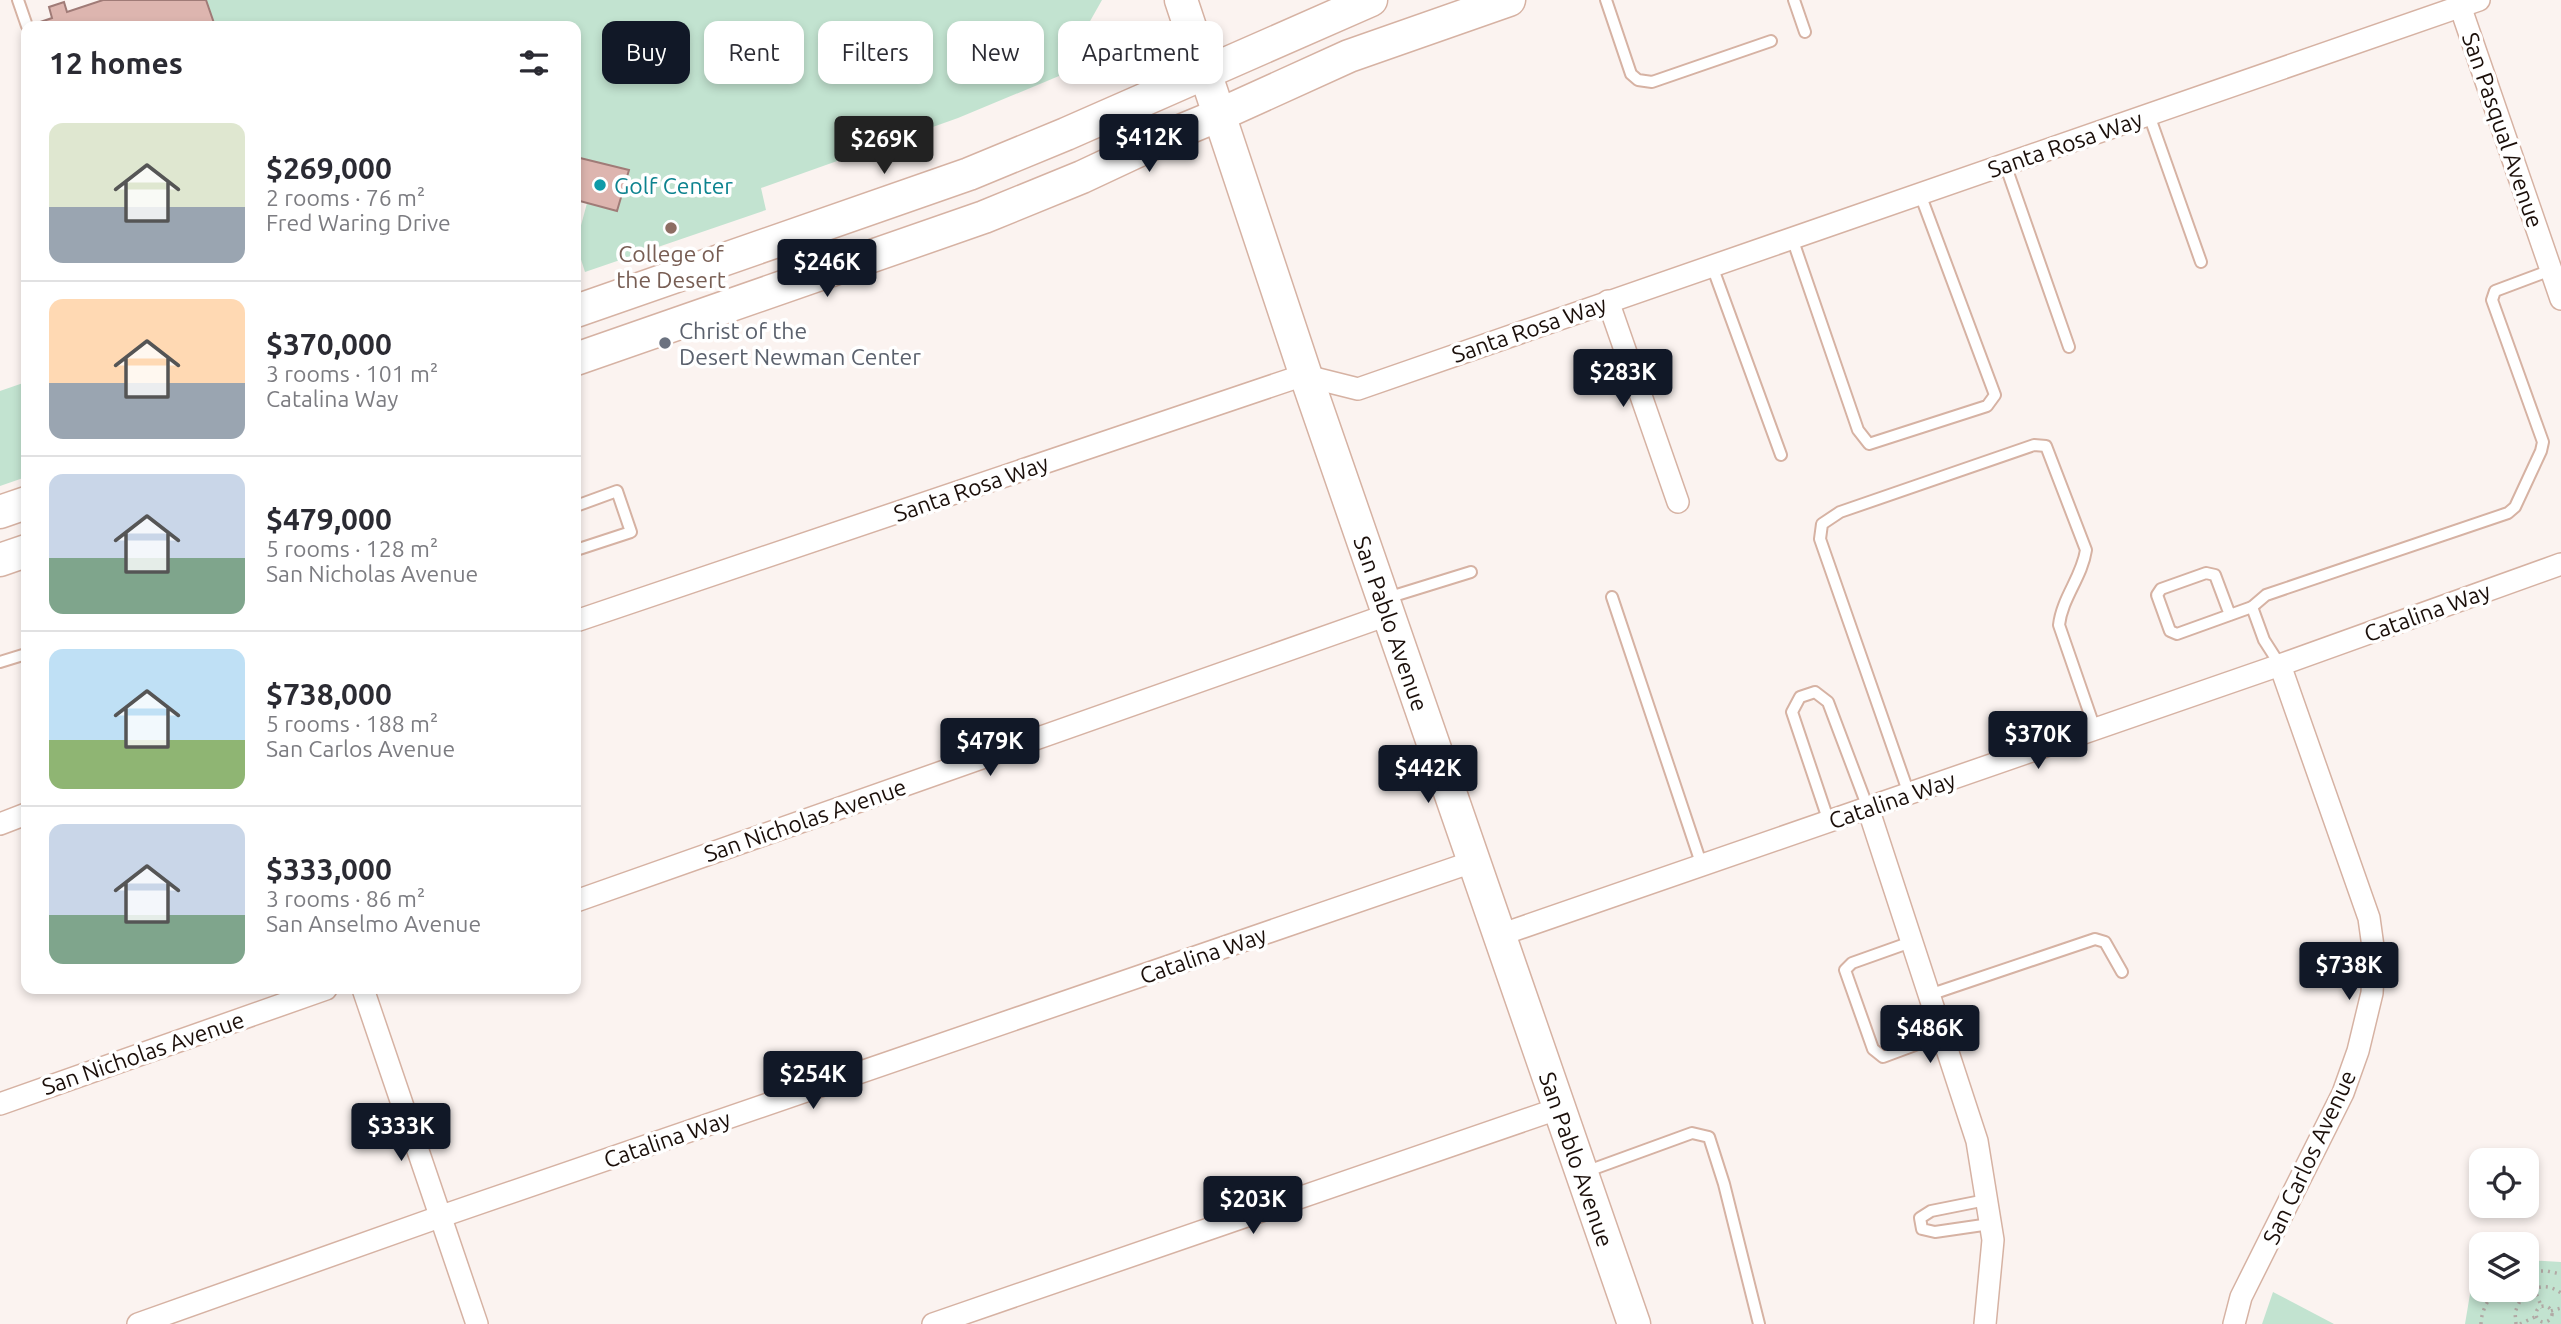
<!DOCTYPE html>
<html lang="en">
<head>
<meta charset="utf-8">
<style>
  body { margin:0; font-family:Ubuntu,sans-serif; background:#f7f7f7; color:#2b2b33; height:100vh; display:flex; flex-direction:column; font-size:26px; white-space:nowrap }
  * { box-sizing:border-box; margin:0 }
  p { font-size:23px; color:#7c7c81 }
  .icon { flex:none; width:38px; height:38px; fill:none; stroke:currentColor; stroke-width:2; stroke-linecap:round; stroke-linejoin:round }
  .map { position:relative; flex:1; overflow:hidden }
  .drawer { position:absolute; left:21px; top:21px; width:560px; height:973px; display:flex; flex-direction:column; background:#fff; border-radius:14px; box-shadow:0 4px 10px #0003 }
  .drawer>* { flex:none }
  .banner { position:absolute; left:602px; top:21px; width:665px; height:63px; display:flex; gap:14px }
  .tools { position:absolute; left:2469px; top:1148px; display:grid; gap:14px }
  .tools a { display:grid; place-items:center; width:70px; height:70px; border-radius:14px; background:#fff; box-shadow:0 4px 10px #0003; font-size:35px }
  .price { position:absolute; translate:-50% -60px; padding:0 16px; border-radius:7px; background:#111827; color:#fff; font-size:23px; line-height:46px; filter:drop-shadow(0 2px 4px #0008) }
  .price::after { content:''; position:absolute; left:50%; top:42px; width:21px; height:16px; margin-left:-10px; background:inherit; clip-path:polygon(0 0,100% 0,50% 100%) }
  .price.selected { background:#222; color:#fff }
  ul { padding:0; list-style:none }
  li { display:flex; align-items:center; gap:21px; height:175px; padding:0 28px }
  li+li { border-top:2px solid #e1e1e2 }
  li span { display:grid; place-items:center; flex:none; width:196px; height:140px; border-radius:14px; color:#555 }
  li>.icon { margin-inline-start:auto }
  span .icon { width:84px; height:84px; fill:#fffc; stroke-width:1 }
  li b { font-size:30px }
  h2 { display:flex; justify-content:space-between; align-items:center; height:84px; padding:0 28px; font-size:30px }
  .chip { padding:0 24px; border-radius:14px; background:#fff; box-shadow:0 4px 10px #0003; font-size:24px; line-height:63px }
  .chip.selected { background:#111827; color:#fff }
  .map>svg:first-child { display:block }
</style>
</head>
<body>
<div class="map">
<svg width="2561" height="1324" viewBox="0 0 2561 1324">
  <rect width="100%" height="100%" fill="#fbf3f0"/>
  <g fill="#c2e3d0">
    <path d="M206,0H1102L1059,76L958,118L761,188L766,210L585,272L576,244L587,203L617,211L629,171L576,157V26H206L214,23Z"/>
    <path d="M26,382V477L0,486V391Z"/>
    <path d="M2476,1258H2481L2482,1290H2527V1260L2561,1262V1324H2465Z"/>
    <path d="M2273,1292L2334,1324H2262Z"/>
  </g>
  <g fill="#ddb5af" stroke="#a07b77" stroke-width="2">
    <path d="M103,0H206L215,26H35L34,24L52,18L49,7L64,2L67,12Z"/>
    <path d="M576,157L629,170L617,211L576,200Z"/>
  </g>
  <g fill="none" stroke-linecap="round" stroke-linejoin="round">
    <g stroke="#d6b2a3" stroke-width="14">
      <g id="lane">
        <path d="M18,0L27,26"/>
        <path d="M1606,0L1631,74L1638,80L1652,82L1771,41"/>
        <path d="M1794,0L1805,32"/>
        <path d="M2149,115L2201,262"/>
        <path d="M2005,164L2069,347"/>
        <path d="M1792,238L1858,430L1869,444L1987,406L1995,395L1920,194"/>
        <path d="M1712,266L1781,455"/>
        <path d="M576,506L617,491L631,532L576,550"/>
        <path d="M1612,597L1702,866"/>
        <path d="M1387,598L1471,572"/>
        <path d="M2252,607L2266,595L2508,513L2515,507L2541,451L2543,442L2492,300L2495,291L2551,270"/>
        <path d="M2230,615L2215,575L2206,573L2161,589L2157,595L2170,631L2177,634L2252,607L2264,640L2280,665"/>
        <path d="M0,662L26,654"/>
        <path d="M1909,794L1820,539L1822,524L1840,512L2034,445L2046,446L2086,550C2082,577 2062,598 2059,625L2095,729"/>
        <path d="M1829,822L1792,712L1800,697L1815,692L1828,702L1868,808"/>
        <path d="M1911,942L1852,963L1845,970L1873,1049L1883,1057L1942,1035"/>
        <path d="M1929,995L2095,939L2105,942L2122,972"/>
        <path d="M1585,1172L1692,1133L1709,1137L1724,1184L1759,1324"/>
        <path d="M1986,1200L1931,1211L1920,1218L1922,1229L1935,1232L1990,1224"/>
      </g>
    </g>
    <g stroke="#d6b2a3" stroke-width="24">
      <g id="street">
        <path d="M2458,0L2561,299"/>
        <path d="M1608,301L1678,502"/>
        <path d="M576,621L1292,379L1306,376L1358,389L2479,0"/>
        <path d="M1868,808L1977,1141L1993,1240L1985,1324"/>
        <path d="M0,824L26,814"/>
        <path d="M576,901L1390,614"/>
        <path d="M1500,935L2280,665L2561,564"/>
        <path d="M363,989L477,1324"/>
        <path d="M0,1104L326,989"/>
        <path d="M138,1324L442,1216L1475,861"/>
        <path d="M933,1324L1560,1108"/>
        <path d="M2234,1324L2241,1297L2343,1093L2358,1051L2372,993L2374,954L2369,918L2280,665"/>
      </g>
    </g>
    <g stroke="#d6b2a3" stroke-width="35">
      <g id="secondary">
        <path id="s1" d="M1181,0L1306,376L1634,1324"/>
        <path d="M576,311L969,174L1066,134L1371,0"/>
        <path d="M576,359L984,217L1082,177L1178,132L1219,115L1349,56L1509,0"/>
        <path d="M0,512L26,503"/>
        <path d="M0,560L26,551"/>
      </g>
    </g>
    <g stroke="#b1a8a4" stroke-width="3.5" stroke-dasharray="2 5" stroke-linecap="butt">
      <path d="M2527,1271H2547L2561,1274"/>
      <path d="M2527,1272L2532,1289"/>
      <path d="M2534,1288L2542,1308"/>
      <circle cx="2544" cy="1314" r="8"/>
      <path d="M2551,1311L2561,1308"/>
      <path d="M2481,1324C2481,1312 2488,1298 2497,1290"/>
      <path d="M2516,1324L2515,1312L2523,1294C2538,1286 2547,1283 2561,1293"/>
      <path d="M2520,1324L2537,1316"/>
    </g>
    <use href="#lane" stroke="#fff" stroke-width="10"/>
    <use href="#street" stroke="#fff" stroke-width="21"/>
    <use href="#secondary" stroke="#fff" stroke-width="32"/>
  </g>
  <circle fill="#0f9aa8" stroke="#fff" stroke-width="2.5" cx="600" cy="185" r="7"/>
  <circle fill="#8d6e63" stroke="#fff" stroke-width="2.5" cx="671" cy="228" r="7"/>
  <circle fill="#6b7280" stroke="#fff" stroke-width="2.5" cx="665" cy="343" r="7"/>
  <g text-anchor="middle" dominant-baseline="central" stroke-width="7" stroke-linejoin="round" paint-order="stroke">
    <g font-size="23" fill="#1b0f0a" stroke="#fff">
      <text transform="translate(2503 130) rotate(71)">San Pasqual Avenue</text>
      <text transform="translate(2065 144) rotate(-19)">Santa Rosa Way</text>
      <text transform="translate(1529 329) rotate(-19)">Santa Rosa Way</text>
      <text transform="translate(971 488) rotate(-19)">Santa Rosa Way</text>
      <text transform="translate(2427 612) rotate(-20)">Catalina Way</text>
      <text stroke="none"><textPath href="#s1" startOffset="658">San Pablo Avenue</textPath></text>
      <text transform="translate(1892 800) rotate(-19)">Catalina Way</text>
      <text transform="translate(805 820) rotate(-19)">San Nicholas Avenue</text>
      <text transform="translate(1203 955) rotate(-19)">Catalina Way</text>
      <text transform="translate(143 1053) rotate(-19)">San Nicholas Avenue</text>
      <text transform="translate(667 1139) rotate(-19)">Catalina Way</text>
      <text transform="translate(2309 1157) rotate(-65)">San Carlos Avenue</text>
      <text stroke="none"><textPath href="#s1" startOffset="1225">San Pablo Avenue</textPath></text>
    </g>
    <g font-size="23" fill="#0d838f" stroke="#fff" text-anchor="start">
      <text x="614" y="185">Golf Center</text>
    </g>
    <g font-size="23" fill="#785e54" stroke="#fff">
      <text x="671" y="253">College of<tspan x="671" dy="26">the Desert</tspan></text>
    </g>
    <g font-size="23" fill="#5b616d" stroke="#fff" text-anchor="start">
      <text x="679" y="330">Christ of the<tspan x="679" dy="26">Desert Newman Center</tspan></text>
    </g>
  </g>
</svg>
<div class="tools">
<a><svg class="icon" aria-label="locate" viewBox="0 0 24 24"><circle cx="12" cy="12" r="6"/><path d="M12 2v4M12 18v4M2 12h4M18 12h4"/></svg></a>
<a><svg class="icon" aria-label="layers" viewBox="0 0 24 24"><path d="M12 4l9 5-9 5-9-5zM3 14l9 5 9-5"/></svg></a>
</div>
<b class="price" style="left:1149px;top:174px">$412K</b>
<b class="price selected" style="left:884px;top:176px">$269K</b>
<b class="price" style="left:827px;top:299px">$246K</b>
<b class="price" style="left:1623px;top:409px">$283K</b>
<b class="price" style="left:2038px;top:771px">$370K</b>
<b class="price" style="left:990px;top:778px">$479K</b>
<b class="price" style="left:1428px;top:805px">$442K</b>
<b class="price" style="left:2349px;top:1002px">$738K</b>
<b class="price" style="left:1930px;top:1065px">$486K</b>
<b class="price" style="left:813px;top:1111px">$254K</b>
<b class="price" style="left:401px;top:1163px">$333K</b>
<b class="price" style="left:1253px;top:1236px">$203K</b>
<div class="banner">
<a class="chip selected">Buy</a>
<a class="chip">Rent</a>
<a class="chip">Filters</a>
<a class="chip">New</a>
<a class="chip">Apartment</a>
</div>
<section class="drawer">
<h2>12 homes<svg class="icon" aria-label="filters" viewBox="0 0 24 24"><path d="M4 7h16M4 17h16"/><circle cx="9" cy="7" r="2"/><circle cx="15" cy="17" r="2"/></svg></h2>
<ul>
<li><span style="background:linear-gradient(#dfe7d0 60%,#9aa5b1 0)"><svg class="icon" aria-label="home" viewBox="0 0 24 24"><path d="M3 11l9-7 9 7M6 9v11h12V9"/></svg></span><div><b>$269,000</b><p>2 rooms · 76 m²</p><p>Fred Waring Drive</p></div></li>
<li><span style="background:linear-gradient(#ffd9b3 60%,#9aa5b1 0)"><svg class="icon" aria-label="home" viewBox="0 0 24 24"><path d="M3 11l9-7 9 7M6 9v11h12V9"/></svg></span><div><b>$370,000</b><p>3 rooms · 101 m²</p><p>Catalina Way</p></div></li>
<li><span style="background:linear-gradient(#c9d6e8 60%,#7fa58c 0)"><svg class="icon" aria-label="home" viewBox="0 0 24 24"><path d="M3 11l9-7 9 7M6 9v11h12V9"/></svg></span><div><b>$479,000</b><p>5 rooms · 128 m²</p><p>San Nicholas Avenue</p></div></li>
<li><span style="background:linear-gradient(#bfe0f5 65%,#8fb573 0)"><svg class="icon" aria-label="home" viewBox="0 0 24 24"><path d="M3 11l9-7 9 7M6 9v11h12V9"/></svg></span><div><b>$738,000</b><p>5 rooms · 188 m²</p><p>San Carlos Avenue</p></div></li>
<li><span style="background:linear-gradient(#c9d6e8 65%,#7fa58c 0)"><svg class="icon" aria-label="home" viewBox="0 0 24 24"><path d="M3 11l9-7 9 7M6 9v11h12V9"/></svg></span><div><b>$333,000</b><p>3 rooms · 86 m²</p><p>San Anselmo Avenue</p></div></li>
</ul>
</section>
</div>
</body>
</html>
